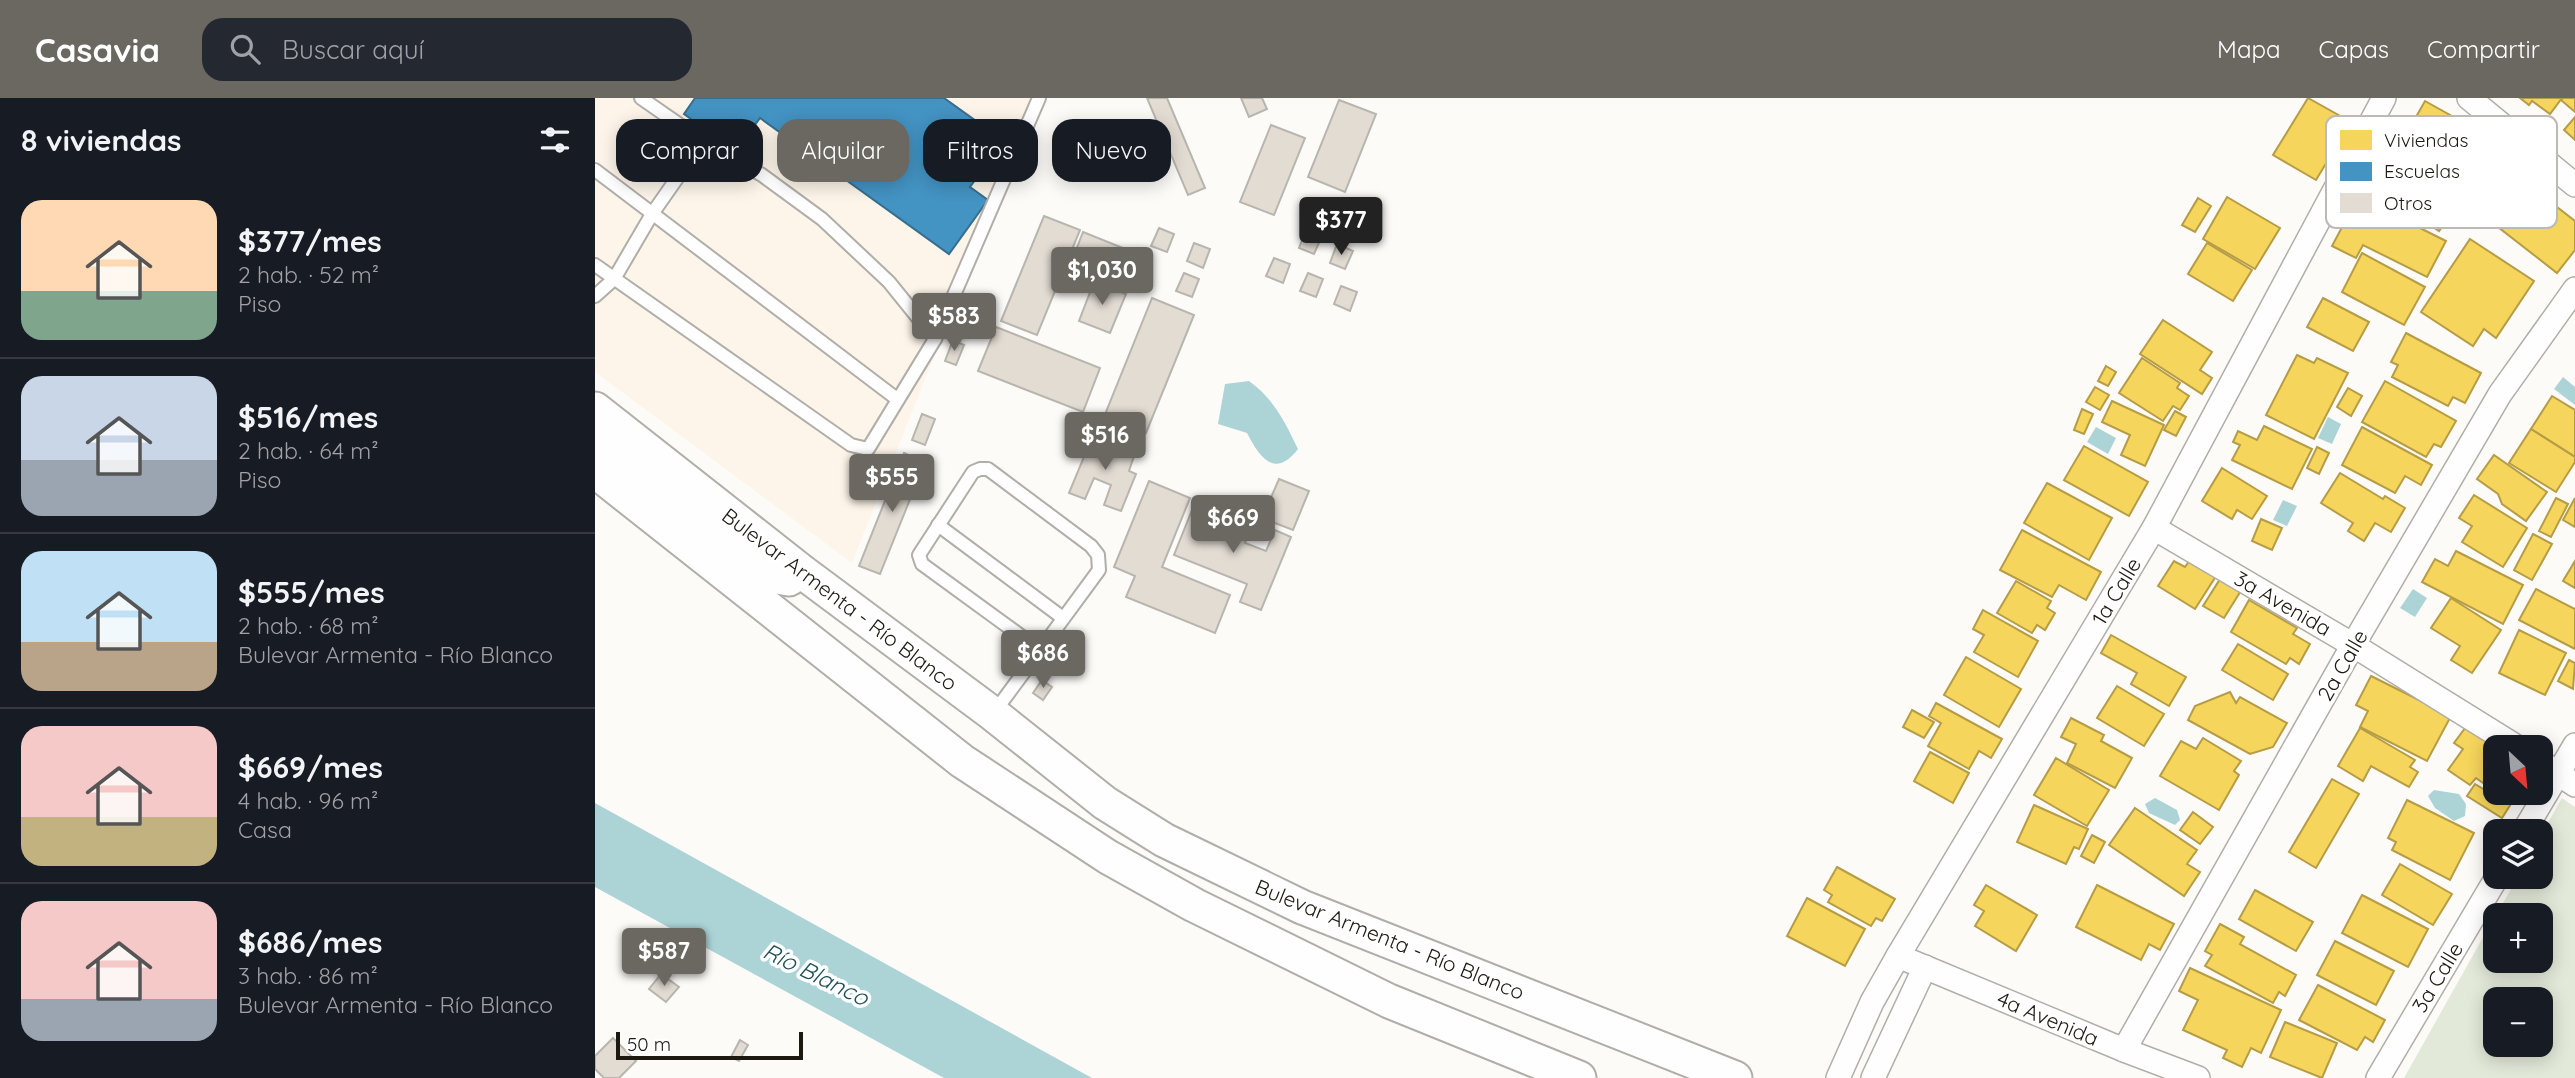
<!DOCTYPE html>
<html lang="es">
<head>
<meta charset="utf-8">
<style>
  body { margin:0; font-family:Quicksand,sans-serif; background:#242831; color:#f1f3f6; height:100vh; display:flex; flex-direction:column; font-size:26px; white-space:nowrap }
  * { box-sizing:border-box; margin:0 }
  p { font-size:23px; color:#9ea1a6 }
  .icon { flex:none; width:38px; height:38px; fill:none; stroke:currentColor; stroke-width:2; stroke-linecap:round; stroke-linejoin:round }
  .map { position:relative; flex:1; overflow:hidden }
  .panel { display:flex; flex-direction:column; background:#171b24; width:595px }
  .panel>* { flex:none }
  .banner { position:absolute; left:21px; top:21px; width:665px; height:63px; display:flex; gap:14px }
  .needle { width:46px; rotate:154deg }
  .tools { position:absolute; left:1888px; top:637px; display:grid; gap:14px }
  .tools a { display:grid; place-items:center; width:70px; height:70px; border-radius:14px; background:#171b24; box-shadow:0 4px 18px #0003; font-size:35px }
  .scale { position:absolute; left:21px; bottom:18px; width:187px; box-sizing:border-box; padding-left:7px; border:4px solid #1d1810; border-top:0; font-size:19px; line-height:24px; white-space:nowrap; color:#1d1810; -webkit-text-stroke:5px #fff; paint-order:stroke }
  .price { position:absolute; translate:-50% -60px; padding:0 16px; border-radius:7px; background:#6b6761; color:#fff; font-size:23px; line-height:46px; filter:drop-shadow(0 2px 4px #0008) }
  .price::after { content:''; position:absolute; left:50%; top:42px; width:21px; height:16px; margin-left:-10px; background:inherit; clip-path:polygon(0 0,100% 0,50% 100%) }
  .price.selected { background:#222; color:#fff }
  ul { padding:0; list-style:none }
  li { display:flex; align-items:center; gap:21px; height:175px; padding:0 21px }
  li+li { border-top:2px solid #363941 }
  li span { display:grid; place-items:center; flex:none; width:196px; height:140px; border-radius:21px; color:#555 }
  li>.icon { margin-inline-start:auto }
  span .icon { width:84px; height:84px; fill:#fffc; stroke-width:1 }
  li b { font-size:30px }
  h2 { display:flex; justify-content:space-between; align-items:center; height:84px; padding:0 21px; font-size:30px }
  .chip { padding:0 24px; border-radius:21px; background:#171b24; box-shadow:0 4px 18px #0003; font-size:24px; line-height:63px }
  .chip.selected { background:#6b6761; color:#fff }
  header { display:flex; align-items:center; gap:42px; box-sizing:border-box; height:98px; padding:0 35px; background:#6b6761; color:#fff }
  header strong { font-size:33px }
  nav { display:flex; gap:38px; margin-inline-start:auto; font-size:24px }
  .search { width:490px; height:63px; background:#242831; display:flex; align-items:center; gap:18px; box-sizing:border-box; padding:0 24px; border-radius:21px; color:#9ea1a6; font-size:26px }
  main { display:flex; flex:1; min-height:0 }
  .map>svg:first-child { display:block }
</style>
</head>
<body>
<header>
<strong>Casavia</strong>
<div class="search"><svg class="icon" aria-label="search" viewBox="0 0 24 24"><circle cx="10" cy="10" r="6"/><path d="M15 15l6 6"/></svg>Buscar aquí</div>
<nav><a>Mapa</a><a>Capas</a><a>Compartir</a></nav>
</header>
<main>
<section class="panel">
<h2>8 viviendas<svg class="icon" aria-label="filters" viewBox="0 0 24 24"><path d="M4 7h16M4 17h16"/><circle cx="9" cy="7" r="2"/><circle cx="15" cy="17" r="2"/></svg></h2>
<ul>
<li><span style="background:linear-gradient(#ffd9b3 65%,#7fa58c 0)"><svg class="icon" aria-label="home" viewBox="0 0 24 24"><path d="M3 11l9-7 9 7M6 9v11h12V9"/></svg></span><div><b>$377/mes</b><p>2 hab. · 52 m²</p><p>Piso</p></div></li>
<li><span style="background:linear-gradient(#c9d6e8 60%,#9aa5b1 0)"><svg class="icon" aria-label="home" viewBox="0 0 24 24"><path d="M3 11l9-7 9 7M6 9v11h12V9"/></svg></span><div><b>$516/mes</b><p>2 hab. · 64 m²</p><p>Piso</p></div></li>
<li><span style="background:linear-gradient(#bfe0f5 65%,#b9a48a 0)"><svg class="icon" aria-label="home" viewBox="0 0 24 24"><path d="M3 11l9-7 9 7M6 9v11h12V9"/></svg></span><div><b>$555/mes</b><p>2 hab. · 68 m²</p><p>Bulevar Armenta - Río Blanco</p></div></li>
<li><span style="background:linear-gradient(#f6c9c9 65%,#c2b280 0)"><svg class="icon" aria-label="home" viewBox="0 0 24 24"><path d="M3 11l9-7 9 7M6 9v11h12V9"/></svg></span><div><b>$669/mes</b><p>4 hab. · 96 m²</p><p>Casa</p></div></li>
<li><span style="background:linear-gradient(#f6c9c9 70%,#9aa5b1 0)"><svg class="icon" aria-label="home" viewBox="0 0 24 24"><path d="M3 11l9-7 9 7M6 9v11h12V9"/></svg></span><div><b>$686/mes</b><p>3 hab. · 86 m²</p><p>Bulevar Armenta - Río Blanco</p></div></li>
</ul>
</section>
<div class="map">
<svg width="1980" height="980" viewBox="0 0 1980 980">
  <rect width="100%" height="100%" fill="#fdfbf8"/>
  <path fill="#fdf5e9" d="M0,0H442L257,465L0,274Z"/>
  <path fill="#e3e9d9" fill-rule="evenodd" d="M1967,700L1980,709V980H1809L1900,818V863H1946V817H1901L1923,779H1946V737ZM1900,901H1946V947H1900Z"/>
  <g fill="#acd4d6">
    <path d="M1968,279L1980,289V307L1959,291Z"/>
    <path d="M654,283C679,301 690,324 703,351C680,381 665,360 652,335L623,326L630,286Z"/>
    <path d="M1733,319L1746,326L1737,346L1723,340Z"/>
    <path d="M1501,329L1521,340L1513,356L1492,344Z"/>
    <path d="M1688,402L1702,408L1692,428L1678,422Z"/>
    <path d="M1818,491L1832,500L1820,519L1805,510Z"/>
    <path d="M1839,692L1864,696L1871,706L1870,718L1859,723L1840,710L1833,698Z"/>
    <path d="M1560,700L1582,712L1585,722L1580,727L1554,715L1550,706Z"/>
    <path d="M0,705L497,980H349L0,789Z"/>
  </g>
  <g fill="#f6d55c" stroke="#b59c45" stroke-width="2">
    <path d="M1713,0L1756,24L1721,82L1678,57Z"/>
    <path d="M1925,0H1967L1955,16L1937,3L1934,7Z"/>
    <path d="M1968,0H1980V14L1966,2Z"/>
    <path d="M1830,3L1896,40L1875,77L1809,40Z"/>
    <path d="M1980,19V42L1969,32Z"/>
    <path d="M1803,45L1873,93L1844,133L1791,96L1802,80L1786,69Z"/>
    <path d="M1926,81L1980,123V152L1962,175L1894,122Z"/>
    <path d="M1632,99L1685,130L1660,171L1608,141Z"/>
    <path d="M1763,99L1851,143L1832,179L1768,147L1761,160L1737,148Z"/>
    <path d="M1603,100L1616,108L1600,134L1587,127Z"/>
    <path d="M1875,141L1939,183L1901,240L1889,231L1878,248L1826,214Z"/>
    <path d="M1612,145L1657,172L1638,203L1593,176Z"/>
    <path d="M1767,155L1830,189L1809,227L1747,194Z"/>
    <path d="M1728,200L1774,224L1758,253L1712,229Z"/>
    <path d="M1568,222L1617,254L1605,272L1617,280L1607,296L1545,256Z"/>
    <path d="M1811,235L1886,275L1870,305L1858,299L1853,308L1797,279L1803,267L1796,264Z"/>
    <path d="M1702,257L1719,265L1722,260L1753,275L1719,341L1671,317Z"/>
    <path d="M1547,260L1585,285L1582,290L1594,298L1585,312L1578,308L1568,323L1524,295Z"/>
    <path d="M1511,268L1521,274L1513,288L1503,283Z"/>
    <path d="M1790,283L1861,323L1846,349L1839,346L1831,359L1767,324Z"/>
    <path d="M1500,289L1514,297L1505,312L1491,304Z"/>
    <path d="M1753,290L1767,298L1756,318L1742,309Z"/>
    <path d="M1957,298L1980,312V359L1936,331Z"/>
    <path d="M1517,303L1569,327L1550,368L1526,357L1535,337L1507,324Z"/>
    <path d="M1487,311L1498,316L1489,336L1479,332Z"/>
    <path d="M1580,313L1591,319L1581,338L1569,332Z"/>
    <path d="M1669,328L1717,351L1697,391L1637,362L1645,347L1638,344L1643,333L1662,342Z"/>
    <path d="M1767,329L1837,367L1826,387L1810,378L1800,395L1747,367Z"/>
    <path d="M1936,331L1980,359V364L1961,394L1914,365Z"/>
    <path d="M1489,348L1553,384L1534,418L1469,382Z"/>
    <path d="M1722,349L1734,355L1724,376L1712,370Z"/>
    <path d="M1899,357L1952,394L1931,423L1907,406L1903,396L1882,381Z"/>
    <path d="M1627,370L1672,398L1657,421L1642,412L1637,421L1607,403Z"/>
    <path d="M1745,375L1788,401L1790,398L1810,410L1796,434L1780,425L1769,443L1753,433L1758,425L1726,405Z"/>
    <path d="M1452,385L1517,420L1494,462L1429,425Z"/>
    <path d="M1879,397L1932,430L1908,469L1867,444L1877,428L1864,420Z"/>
    <path d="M1961,400L1973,406L1956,439L1944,433Z"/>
    <path d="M1980,400V429L1968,422Z"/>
    <path d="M1666,421L1687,430L1677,452L1657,443Z"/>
    <path d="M1427,432L1506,474L1491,502L1464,487L1457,499L1405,472Z"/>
    <path d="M1938,436L1957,446L1937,482L1919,472Z"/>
    <path d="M1861,453L1928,487L1908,526L1827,484L1840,461L1853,468Z"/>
    <path d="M1597,459L1623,475L1600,511L1563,488L1579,463L1590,469Z"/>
    <path d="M1980,463V490L1968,483Z"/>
    <path d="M1627,478L1647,491L1629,520L1608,508Z"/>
    <path d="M1421,483L1456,503L1452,510L1460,515L1450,532L1442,527L1437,535L1402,515Z"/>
    <path d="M1941,491L1980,511V551L1924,522Z"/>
    <path d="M1856,500L1906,532L1877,575L1856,562L1865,548L1836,530Z"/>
    <path d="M1654,502L1702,530L1698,536L1715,546L1704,566L1695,560L1691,566L1636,534Z"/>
    <path d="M1388,512L1443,543L1423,579L1379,554L1389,537L1378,531Z"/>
    <path d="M1924,532L1971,555L1950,597L1904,575Z"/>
    <path d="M1516,537L1591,579L1574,608L1536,586L1542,575L1506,555Z"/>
    <path d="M1643,546L1693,576L1678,602L1627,572Z"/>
    <path d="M1371,559L1426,591L1404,629L1349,597Z"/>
    <path d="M1974,562L1980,565L1978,591L1963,583Z"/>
    <path d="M1776,578L1856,618L1832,663L1765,629L1773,613L1761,607Z"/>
    <path d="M1522,588L1569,616L1549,648L1502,620Z"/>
    <path d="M1635,594L1641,605L1645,599L1692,625L1678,649L1655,656L1593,622L1600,608Z"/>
    <path d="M1341,605L1407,641L1396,660L1384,653L1374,671L1333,648L1346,625L1334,618Z"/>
    <path d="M1317,612L1339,624L1329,640L1308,629Z"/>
    <path d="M1476,620L1509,637L1506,643L1537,660L1520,690L1472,665L1481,646L1466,639Z"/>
    <path d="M1873,626L1907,649H1900V688L1898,692L1881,680L1875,687L1853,672L1868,651L1859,645Z"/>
    <path d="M1765,630L1820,662L1815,669L1823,674L1814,689L1776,668L1768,683L1743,668Z"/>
    <path d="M1608,640L1646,663L1639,673L1644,677L1624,712L1565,678L1586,643L1601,651Z"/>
    <path d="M1335,654L1374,675L1358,705L1319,683Z"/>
    <path d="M1461,660L1514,692L1492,728L1439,697Z"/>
    <path d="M1737,681L1764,696L1721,770L1694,754Z"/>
    <path d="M1880,686L1900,698L1903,695H1910L1919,701L1907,720L1872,698Z"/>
    <path d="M1812,702L1879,735L1855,782L1797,752L1801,744L1793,740Z"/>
    <path d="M1439,707L1493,731L1484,751L1479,749L1471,766L1422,744Z"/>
    <path d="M1540,710L1602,752L1592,766L1605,774L1589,798L1514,747Z"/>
    <path d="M1598,714L1618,729L1605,746L1585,732Z"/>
    <path d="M1497,737L1510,744L1499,765L1486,758Z"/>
    <path d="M1805,766L1857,796L1838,827L1787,797Z"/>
    <path d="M1242,769L1300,801L1287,823L1281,820L1276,828L1233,804L1237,797L1229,792Z"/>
    <path d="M1391,787L1442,817L1421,853L1380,828L1389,813L1379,807Z"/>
    <path d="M1502,787L1579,826L1565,852L1554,846L1546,862L1481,829Z"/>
    <path d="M1660,792L1718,824L1701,853L1644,821Z"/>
    <path d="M1767,797L1833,831L1813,869L1747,835Z"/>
    <path d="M1212,800L1270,831L1250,868L1192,838Z"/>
    <path d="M1625,826L1649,839L1645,846L1701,877L1690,898L1684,894L1678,905L1610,868L1617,857L1610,853Z"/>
    <path d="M1740,843L1799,873L1781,907L1722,877Z"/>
    <path d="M1595,870L1686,912L1666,955L1656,950L1647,969L1628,960L1632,952L1588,932L1603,902L1584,893Z"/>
    <path d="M1723,887L1790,922L1778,944L1770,939L1762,952L1704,922Z"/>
    <path d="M1690,924L1742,945L1727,980L1675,959Z"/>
  </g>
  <path fill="#4393c3" stroke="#386e8d" stroke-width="2" d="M100,0H349L409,43L375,89L393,102L354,156L165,20L141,53L89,16Z"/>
  <g fill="#e2dcd3" stroke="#b8b5af" stroke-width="2">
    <path d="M552,0H572L610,90L593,97Z"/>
    <path d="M646,0H667L672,11L654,19Z"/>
    <path d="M744,2L781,16L750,94L713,79Z"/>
    <path d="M676,27L710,40L679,117L645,104Z"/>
    <path d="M739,110L755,116L747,134L732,128Z"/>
    <path d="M449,118L485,132L442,237L406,223Z"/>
    <path d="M564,130L579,136L572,154L556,148Z"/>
    <path d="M711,132L727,138L719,156L704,150Z"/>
    <path d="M488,134L528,150L516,180L476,165Z"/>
    <path d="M599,145L615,151L608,170L592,163Z"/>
    <path d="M742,146L758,153L750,171L735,165Z"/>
    <path d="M532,151L553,160L545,180L524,171Z"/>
    <path d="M679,160L695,166L688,185L671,178Z"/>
    <path d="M589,175L604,181L597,199L581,193Z"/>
    <path d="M713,175L728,181L721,199L705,193Z"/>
    <path d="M499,184L531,196L515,235L484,223Z"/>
    <path d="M746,188L762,194L755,213L739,206Z"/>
    <path d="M557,200L599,217L551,335L509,319Z"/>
    <path d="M401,229L505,270L488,314L383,273Z"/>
    <path d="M358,242L369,247L361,267L350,263Z"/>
    <path d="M327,316L340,321L330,347L317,342Z"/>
    <path d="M498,337L524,347L522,352L539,358L534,373L541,376L526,413L509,407L516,387L499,380L490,401L474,395Z"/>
    <path d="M309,355L330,364L285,476L264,468Z"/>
    <path d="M684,381L714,393L698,432L667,420Z"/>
    <path d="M554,383L595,400L567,469L635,497L620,535L531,499L540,478L519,469Z"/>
    <path d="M597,412L654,435L650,445L671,453L680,432L696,439L666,512L645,504L652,486L579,457Z"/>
    <path d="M447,582L457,589L448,602L438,595Z"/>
    <path d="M66,876L84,889L71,904L54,891Z"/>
    <path d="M18,940L41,963L24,980H9L0,971V958Z"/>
    <path d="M145,942L153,947L144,963L136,959Z"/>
  </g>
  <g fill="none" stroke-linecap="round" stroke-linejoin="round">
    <g stroke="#b1ada8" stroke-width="16">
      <g id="lane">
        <path d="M46,0L108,43L167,77L227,121L294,184L340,241"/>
        <path d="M0,72L302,301"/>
        <path d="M0,167L256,347L273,351L340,241L444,0"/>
        <path d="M0,198L19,181L57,116L108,43"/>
        <path d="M343,427L468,520"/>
        <path d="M398,616L504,472L503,457L496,448L393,371H385L378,374L324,457L327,466L445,552"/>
      </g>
    </g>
    <g stroke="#b1ada8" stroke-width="26">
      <g id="street">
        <path d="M1874,0L1980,87"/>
        <path d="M1559,430L1758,547L1922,649"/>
        <path d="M1946,664L1980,687"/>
        <path d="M1929,733L1980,647"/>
        <path d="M1303,858L1529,952L1603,980"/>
        <path d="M1529,952L1758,547L1905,296L1980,191"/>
        <path d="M1243,980L1277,904L1303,858L1559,430L1789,0"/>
        <path d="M1278,980L1330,869"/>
        <path d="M1783,980L1902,779"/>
      </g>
    </g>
    <g stroke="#b1ada8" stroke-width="37">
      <g id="secondary">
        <path d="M0,311L206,473L398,616L510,705L569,742L707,809L1140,980"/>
        <path d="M0,348L21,356L160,467L182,479L194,481L204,474"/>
        <path d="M0,373L367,663L513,759L599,807L794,903L984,980"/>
      </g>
    </g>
    <use href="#lane" stroke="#fffefe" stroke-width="12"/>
    <use href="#street" stroke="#fffefe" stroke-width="23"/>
    <use href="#secondary" stroke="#fffefe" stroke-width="33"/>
  </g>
  <g text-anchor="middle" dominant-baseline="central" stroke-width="7" stroke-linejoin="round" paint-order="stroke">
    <g font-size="21" fill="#1d1810" stroke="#fff">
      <text transform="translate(1521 493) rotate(-59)">1a Calle</text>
      <text transform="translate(245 501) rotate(37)">Bulevar Armenta - Río Blanco</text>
      <text transform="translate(1688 505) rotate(30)">3a Avenida</text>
      <text transform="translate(1747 567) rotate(-60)">2a Calle</text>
      <text transform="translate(795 841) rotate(22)">Bulevar Armenta - Río Blanco</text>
      <text transform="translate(1842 879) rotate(-59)">3a Calle</text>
      <text transform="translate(1453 920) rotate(23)">4a Avenida</text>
    </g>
    <g font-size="23" font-style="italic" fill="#1e5155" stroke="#fff">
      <text transform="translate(221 876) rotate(26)">Río Blanco</text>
    </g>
  </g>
  <rect x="1731" y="18" width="231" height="112" rx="10" fill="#fff" stroke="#bbbab7" stroke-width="2"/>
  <rect x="1745" y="32" width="32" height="20" fill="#f6d55c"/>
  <rect x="1745" y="64" width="32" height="19" fill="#4393c3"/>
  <rect x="1745" y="95" width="32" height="20" fill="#e2dcd3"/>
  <g font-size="19" fill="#1d1810">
    <text x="1789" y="49">Viviendas</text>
    <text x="1789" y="80">Escuelas</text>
    <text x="1789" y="112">Otros</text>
  </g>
</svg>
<div class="tools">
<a><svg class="needle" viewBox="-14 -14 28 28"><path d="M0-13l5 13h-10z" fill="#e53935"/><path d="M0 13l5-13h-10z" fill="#9ea1a6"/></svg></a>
<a><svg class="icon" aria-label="layers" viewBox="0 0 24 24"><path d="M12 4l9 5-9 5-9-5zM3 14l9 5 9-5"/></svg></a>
<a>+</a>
<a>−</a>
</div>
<div class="scale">50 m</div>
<b class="price selected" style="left:746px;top:159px">$377</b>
<b class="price" style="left:507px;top:209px">$1,030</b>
<b class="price" style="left:359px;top:255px">$583</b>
<b class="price" style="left:510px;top:374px">$516</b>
<b class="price" style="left:297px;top:416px">$555</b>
<b class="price" style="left:638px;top:457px">$669</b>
<b class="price" style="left:448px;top:592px">$686</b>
<b class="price" style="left:69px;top:890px">$587</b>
<div class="banner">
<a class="chip">Comprar</a>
<a class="chip selected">Alquilar</a>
<a class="chip">Filtros</a>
<a class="chip">Nuevo</a>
</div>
</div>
</main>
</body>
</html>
